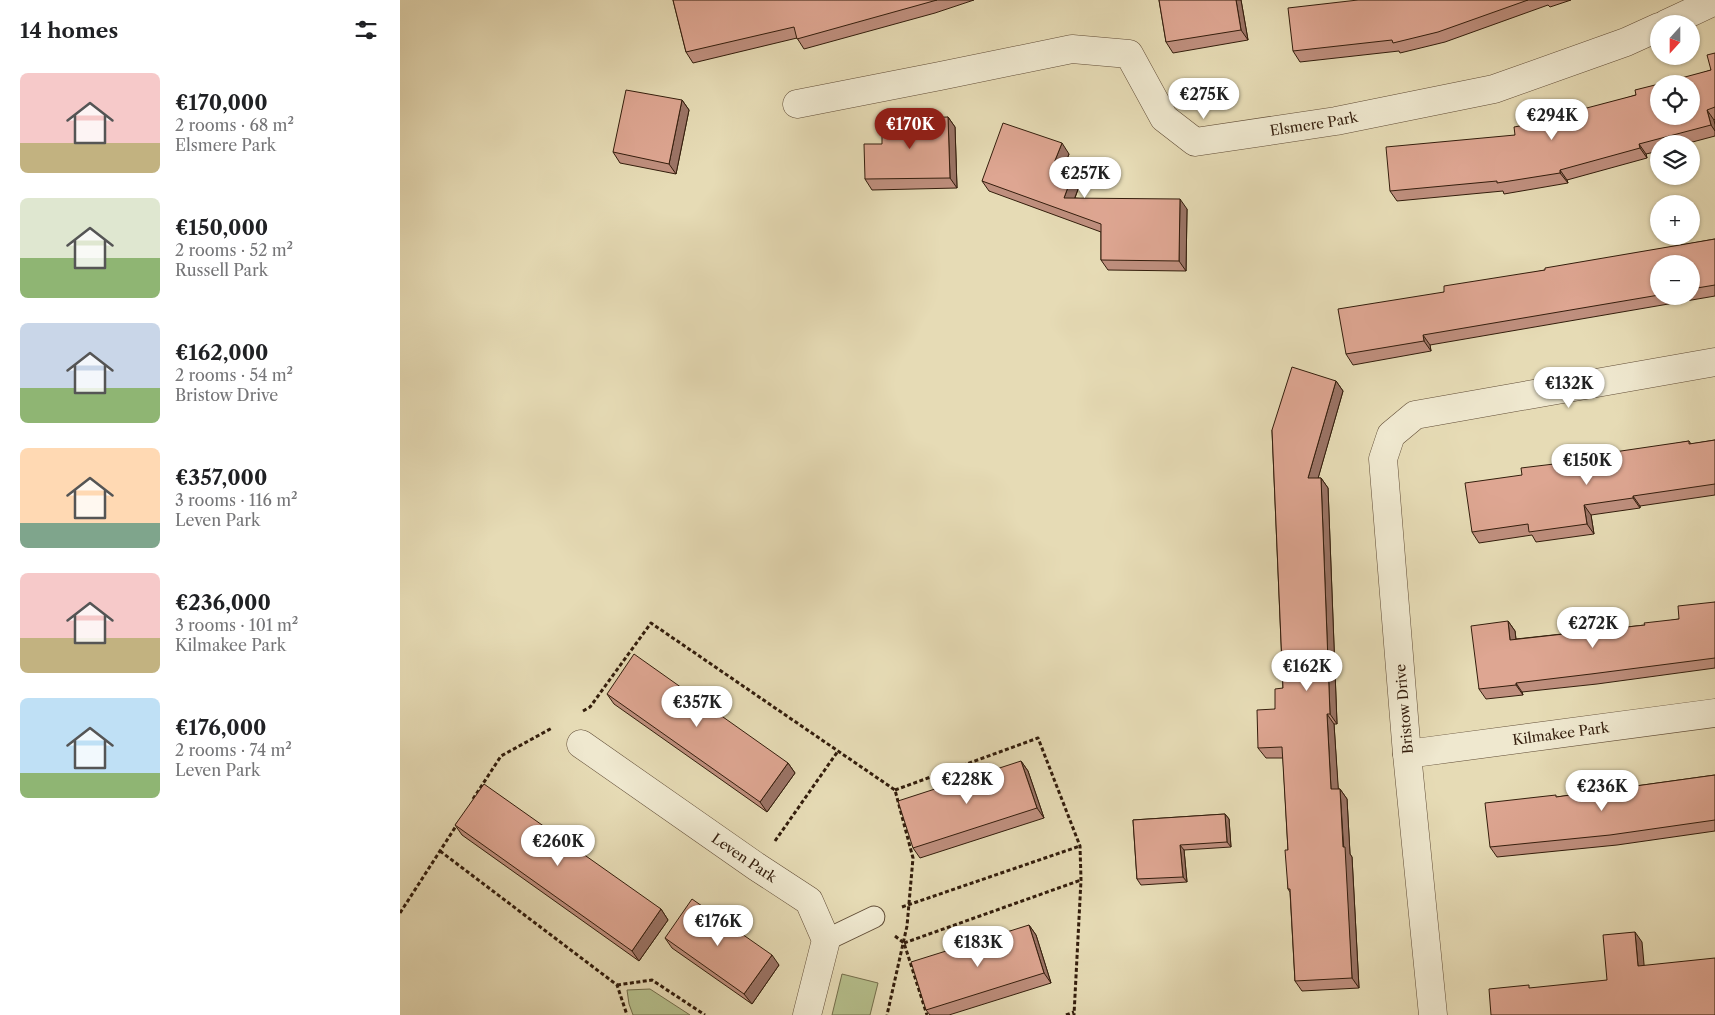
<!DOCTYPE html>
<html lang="en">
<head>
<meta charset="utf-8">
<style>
  body { margin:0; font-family:"Libre Caslon Text",serif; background:#f6f6f6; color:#202124; height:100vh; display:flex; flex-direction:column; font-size:19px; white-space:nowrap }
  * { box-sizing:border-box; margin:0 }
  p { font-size:16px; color:#757577 }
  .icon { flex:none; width:28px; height:28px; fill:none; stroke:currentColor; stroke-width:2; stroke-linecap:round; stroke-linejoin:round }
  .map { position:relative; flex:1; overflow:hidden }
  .side { display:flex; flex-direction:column; background:#fff; width:400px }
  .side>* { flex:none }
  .needle { width:32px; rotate:201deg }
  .fabs { position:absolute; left:1250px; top:15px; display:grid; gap:10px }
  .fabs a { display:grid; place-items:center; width:50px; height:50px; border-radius:50%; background:#fff; box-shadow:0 1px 4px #0004; font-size:25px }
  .price { position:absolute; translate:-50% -42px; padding:0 11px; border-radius:18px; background:#fff; color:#222; font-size:16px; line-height:32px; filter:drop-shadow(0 1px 2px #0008) }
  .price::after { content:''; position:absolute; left:50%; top:30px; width:15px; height:11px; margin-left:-8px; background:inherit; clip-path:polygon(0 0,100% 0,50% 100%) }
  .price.selected { background:#8f2418; color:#fff }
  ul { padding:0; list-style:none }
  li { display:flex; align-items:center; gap:15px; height:125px; padding:0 20px }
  li span { display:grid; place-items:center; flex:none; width:140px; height:100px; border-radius:8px; color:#555 }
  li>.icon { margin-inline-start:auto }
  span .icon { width:60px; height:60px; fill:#fffc; stroke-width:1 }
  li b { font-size:21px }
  h2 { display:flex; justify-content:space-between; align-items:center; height:60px; padding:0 20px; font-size:21px }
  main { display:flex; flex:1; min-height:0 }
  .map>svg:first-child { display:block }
</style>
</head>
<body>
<main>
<section class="side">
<h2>14 homes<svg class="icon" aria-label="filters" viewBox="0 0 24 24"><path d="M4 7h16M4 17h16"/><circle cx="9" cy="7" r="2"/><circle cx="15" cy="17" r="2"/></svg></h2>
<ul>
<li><span style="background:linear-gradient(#f6c9c9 70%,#c2b280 0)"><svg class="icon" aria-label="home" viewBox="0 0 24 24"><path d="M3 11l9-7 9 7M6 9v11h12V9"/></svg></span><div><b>€170,000</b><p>2 rooms · 68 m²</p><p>Elsmere Park</p></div></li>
<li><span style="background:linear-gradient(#dfe7d0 60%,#8fb573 0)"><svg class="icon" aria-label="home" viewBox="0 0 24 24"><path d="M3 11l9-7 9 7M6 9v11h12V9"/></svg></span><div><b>€150,000</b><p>2 rooms · 52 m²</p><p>Russell Park</p></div></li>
<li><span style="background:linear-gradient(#c9d6e8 65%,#8fb573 0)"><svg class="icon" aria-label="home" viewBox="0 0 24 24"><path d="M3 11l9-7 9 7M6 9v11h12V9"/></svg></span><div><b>€162,000</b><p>2 rooms · 54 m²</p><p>Bristow Drive</p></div></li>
<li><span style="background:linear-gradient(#ffd9b3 75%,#7fa58c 0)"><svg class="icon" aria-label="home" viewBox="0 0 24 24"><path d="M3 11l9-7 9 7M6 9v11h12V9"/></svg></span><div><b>€357,000</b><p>3 rooms · 116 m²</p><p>Leven Park</p></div></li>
<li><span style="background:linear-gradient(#f6c9c9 65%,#c2b280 0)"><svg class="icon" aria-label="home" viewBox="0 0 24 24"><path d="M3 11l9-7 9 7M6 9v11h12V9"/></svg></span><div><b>€236,000</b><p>3 rooms · 101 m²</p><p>Kilmakee Park</p></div></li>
<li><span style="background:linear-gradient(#bfe0f5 75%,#8fb573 0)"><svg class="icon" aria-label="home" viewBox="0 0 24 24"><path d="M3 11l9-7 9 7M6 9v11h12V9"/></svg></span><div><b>€176,000</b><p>2 rooms · 74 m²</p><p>Leven Park</p></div></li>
</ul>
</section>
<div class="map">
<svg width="1315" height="1015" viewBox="0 0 1315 1015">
  <rect width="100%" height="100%" fill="#e6dbb5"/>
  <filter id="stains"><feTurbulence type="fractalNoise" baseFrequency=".004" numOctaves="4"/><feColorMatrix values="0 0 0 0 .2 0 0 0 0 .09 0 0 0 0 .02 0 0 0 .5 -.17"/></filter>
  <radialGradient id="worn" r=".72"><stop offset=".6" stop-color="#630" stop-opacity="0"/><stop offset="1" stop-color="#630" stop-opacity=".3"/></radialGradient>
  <g fill="#b6c08d" stroke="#746e4c">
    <path d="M442,974L478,983L470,1015H432Z"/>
    <path d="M250,989L290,1015H233L229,1004L227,990Z"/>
  </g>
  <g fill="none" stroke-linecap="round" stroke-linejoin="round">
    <g stroke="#604c36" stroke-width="23">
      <path id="lane" d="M426,940L474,917"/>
    </g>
    <g stroke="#604c36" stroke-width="29">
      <g id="street">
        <path d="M1266,24L1315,1"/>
        <path id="s1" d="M397,104L540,76L672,49L729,54L764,118L795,142L936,121L1094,89L1226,42L1259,27"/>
        <path id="s2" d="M181,744L357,867L409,901L426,940L407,1015"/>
        <path id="s3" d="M1007,754L1315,713"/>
        <path d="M1033,1015L1007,754L983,459L991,435L1015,415L1315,362"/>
      </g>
    </g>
    <g stroke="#331d0c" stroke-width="3" stroke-dasharray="4 2.5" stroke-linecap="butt">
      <path d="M183,711L190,707L251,623L495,790L513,858L507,926L487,1015"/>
      <path d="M495,790L638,738L680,846L681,880L674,1015"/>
      <path d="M73,799L101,756L152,728"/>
      <path d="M375,841L438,751"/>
      <path d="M40,851L217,985L227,1015"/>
      <path d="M502,907L680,846"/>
      <path d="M0,913L58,823"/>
      <path d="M495,936L504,943L527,1015"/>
      <path d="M504,943L681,880"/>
      <path d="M217,985L252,980L305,1015"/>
      <path d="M666,1015L674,1012"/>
    </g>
    <use href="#lane" stroke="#efe8cf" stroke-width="21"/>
    <use href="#street" stroke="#efe8cf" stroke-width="28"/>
  </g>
  <g fill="#bf8f7e" stroke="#331d0c" fill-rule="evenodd">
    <path d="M273,0H574L535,13L404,49L397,38L293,63L286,52Z"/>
    <path d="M759,0H841L848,40L773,53L766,42Z"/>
    <path d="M958,0H1171L1150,7L1148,5L1045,42L1000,53L999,51L900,62L893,51Z"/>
    <path d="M1315,53V119L1314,120L1315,125V136L1285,144H1259V151L1246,154L1247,158L1167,180L1168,183L1104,194L1103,191L997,201L990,191L1115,135L1311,70Z"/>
    <path d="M282,100L289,110L276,174L220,163L213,152Z"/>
    <path d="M548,117L555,127L557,188L472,190L465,179L482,144Z"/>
    <path d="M669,154L664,167L681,181L675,198L787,209L786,271L708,270L701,260V232L589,191L582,181Z"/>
    <path d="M1315,239V296L1030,345L1031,351L953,365L946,354L1044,292L1145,270ZM1259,264H1291V296H1259Z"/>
    <path d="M936,381L943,391L918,478H921L928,488L937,724H934L938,789H940L947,799L950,854L952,857L959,988L902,991L895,981L890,892L888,889V850L883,758H866L858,748L875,709L883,688L872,430Z"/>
    <path d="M1315,440V495L1240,506V508L1191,515L1194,534L1136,542L1132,535L1079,543L1072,532L1122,475L1187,460L1289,441L1291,444Z"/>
    <path d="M1315,602V668L1197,684L1122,692L1123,695L1086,699L1079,689L1108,621L1115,631L1116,639L1245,625L1279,619Z"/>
    <path d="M207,694L388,763L395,773L367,812L214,704Z"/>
    <path d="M621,761L628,771L644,818L520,858L513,848Z"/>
    <path d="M1315,775V831L1217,845L1097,857L1090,847L1157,797Z"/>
    <path d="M825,814L829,819L831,847L784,850L787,882L741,885L737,879L733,820Z"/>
    <path d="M55,825L261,909L268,920L239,961L62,835Z"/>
    <path d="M629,925L636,935L651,983L549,1015H530L526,1010Z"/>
    <path d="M265,938L379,965L352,1004L272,948Z"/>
  </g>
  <g fill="#9b7466" stroke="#331d0c">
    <path d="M836,0H841L848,40L841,30Z"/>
    <path d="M282,100L289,110L276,174L269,164Z"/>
    <path d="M1307,110L1314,120L1315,125V131L1311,125Z"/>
    <path d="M548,117L555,127L557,188L550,178Z"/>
    <path d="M662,143L669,154L661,173L654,163Z"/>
    <path d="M1239,144L1246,154L1247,158L1240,148Z"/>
    <path d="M1160,170L1167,180L1168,183L1160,173Z"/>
    <path d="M674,171L681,181L671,208L664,198Z"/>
    <path d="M780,199L787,209L786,271L779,261Z"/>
    <path d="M1023,335L1030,345L1031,351L1024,341Z"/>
    <path d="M936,381L943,391L915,489L908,478Z"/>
    <path d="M921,478L928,488L937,724L930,714Z"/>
    <path d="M1233,496L1240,506V508L1233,498Z"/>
    <path d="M1184,505L1191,515L1194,534L1187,524Z"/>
    <path d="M1108,621L1115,631L1117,649L1110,640Z"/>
    <path d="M1116,683L1122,692L1123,695L1116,685Z"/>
    <path d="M927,714L934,724L939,799L931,789Z"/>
    <path d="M621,761L628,771L644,818L637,808Z"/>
    <path d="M388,763L395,773L367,812L360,802Z"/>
    <path d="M940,789L947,799L950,854L952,857L959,988L952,978Z"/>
    <path d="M825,814L829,819L831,847L827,842Z"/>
    <path d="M780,845L784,850L787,882L783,877Z"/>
    <path d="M261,909L268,920L239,961L232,951Z"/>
    <path d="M629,925L636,935L651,983L644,973Z"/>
    <path d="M1235,932L1242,942L1245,975L1238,966Z"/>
    <path d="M372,955L379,965L352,1004L344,994Z"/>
  </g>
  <g fill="#dea692" stroke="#331d0c">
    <path d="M273,0H537L397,39L394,27L286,52Z"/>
    <path d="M759,0H836L841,30L766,42Z"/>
    <path d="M958,0H1128L1038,32L993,43L992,40L893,51L888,8Z"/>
    <path d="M1315,53V107L1307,110L1311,125L1239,144L1240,148L1160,170V173L1097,183V181L990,191L986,147L1115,135L1114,127L1165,118L1164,114L1236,95L1235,90L1259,84V116H1291V84H1259L1311,70L1307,55Z"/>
    <path d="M226,90L282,100L269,164L213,152Z"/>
    <path d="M548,117L550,178L465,179L464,144H482V119Z"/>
    <path d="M603,123L662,143L654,163L674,171L664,198L780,199L779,261L701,260V224L582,181Z"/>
    <path d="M1315,239V285L1291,289V264H1259V295L1023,335L1024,341L946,354L938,309L1044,292V286L1145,270V268Z"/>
    <path d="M892,367L936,381L908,478H921L930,714H927L931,789H940L943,847H945L952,978L895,981L890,889H888L885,850H888L882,747L858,748L857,710L875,709V689L883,688L872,430Z"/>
    <path d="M1315,440V484L1233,496V498L1184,505L1187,524L1129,532L1128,524L1072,532L1065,483L1122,475L1121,468L1187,460V456L1289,441V444Z"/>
    <path d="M1315,602V658L1191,674L1116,683V685L1079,689L1071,626L1108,621L1110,640L1245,625L1244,623L1279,619L1278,606Z"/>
    <path d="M234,654L388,763L360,802L207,694Z"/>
    <path d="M621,761L637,808L513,848L498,801Z"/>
    <path d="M1315,775V820L1210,835L1090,847L1085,803L1156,795V797Z"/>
    <path d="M84,784L261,909L232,951L55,825Z"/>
    <path d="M825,814L827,842L780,845L783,877L737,879L733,820Z"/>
    <path d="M292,899L372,955L344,994L265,938Z"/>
    <path d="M629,925L644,973L526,1010L511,962Z"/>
    <path d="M1235,932L1238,966L1315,958V1015H1091L1089,989L1129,985V988L1207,980L1203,935Z"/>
  </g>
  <g text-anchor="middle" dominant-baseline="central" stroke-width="4" stroke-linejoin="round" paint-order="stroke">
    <g font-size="14" fill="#331d0c" stroke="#efe8cf">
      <text stroke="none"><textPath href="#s1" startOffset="570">Elsmere Park</textPath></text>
      <text transform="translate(1004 709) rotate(-95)">Bristow Drive</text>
      <text stroke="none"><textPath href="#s3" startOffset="155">Kilmakee Park</textPath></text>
      <text stroke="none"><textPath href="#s2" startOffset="199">Leven Park</textPath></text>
    </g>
  </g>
  <rect width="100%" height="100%" filter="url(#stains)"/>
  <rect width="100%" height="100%" fill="url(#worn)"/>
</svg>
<div class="fabs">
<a><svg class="needle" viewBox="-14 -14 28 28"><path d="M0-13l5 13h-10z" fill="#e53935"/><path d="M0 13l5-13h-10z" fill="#757577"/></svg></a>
<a><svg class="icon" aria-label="locate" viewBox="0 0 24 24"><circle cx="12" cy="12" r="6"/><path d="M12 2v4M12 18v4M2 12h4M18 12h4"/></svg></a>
<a><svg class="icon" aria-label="layers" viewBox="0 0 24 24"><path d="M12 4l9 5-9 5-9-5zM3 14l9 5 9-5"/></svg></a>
<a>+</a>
<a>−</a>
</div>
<b class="price" style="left:804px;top:120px">€275K</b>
<b class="price" style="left:1152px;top:141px">€294K</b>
<b class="price selected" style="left:510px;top:150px">€170K</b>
<b class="price" style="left:685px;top:199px">€257K</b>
<b class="price" style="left:1169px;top:409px">€132K</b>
<b class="price" style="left:1187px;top:486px">€150K</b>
<b class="price" style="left:1193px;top:649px">€272K</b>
<b class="price" style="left:907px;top:692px">€162K</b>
<b class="price" style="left:297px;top:728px">€357K</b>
<b class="price" style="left:567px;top:805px">€228K</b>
<b class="price" style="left:1202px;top:812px">€236K</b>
<b class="price" style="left:158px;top:867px">€260K</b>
<b class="price" style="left:318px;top:947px">€176K</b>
<b class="price" style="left:578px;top:968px">€183K</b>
</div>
</main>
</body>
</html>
